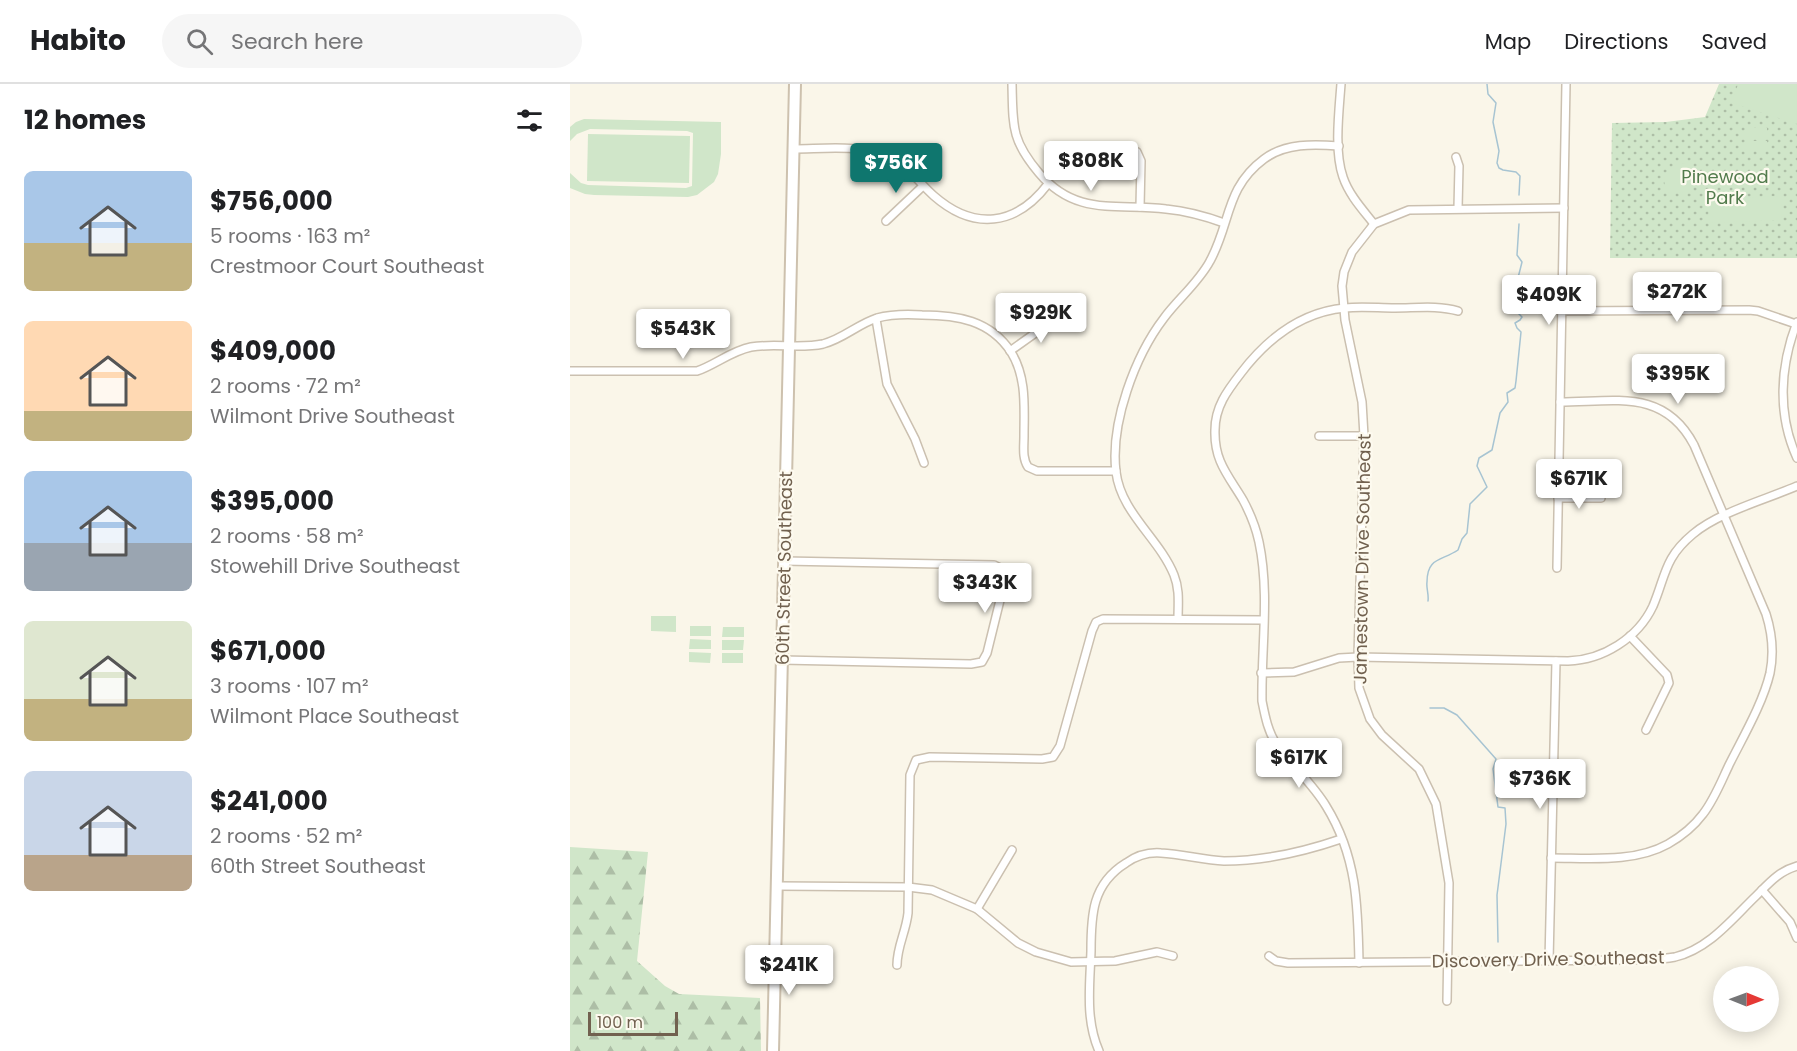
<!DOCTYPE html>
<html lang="en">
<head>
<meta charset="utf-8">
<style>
  body { margin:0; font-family:Poppins,sans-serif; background:#f6f6f6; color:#202124; height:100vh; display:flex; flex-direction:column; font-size:22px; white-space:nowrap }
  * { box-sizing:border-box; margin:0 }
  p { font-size:20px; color:#757577 }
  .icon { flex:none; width:33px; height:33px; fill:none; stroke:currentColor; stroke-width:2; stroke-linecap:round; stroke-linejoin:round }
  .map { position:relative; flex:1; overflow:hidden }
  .side { display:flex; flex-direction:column; background:#fff; width:570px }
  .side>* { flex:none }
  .needle { width:39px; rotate:91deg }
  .buttons { position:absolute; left:1143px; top:882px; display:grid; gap:12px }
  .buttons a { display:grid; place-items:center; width:66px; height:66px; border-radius:50%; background:#fff; box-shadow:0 3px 15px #0003; font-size:30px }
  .scale { position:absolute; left:18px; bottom:15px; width:90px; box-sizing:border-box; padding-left:6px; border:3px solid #71614f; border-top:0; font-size:16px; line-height:21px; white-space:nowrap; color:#71614f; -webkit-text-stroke:4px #fdfaef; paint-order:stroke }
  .price { position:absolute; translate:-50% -51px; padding:0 14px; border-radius:6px; background:#fff; color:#222; font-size:20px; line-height:39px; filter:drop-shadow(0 2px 3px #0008) }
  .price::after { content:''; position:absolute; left:50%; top:36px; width:18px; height:14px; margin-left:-9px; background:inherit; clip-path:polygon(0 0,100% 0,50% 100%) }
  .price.active { background:#0f766e; color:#fff }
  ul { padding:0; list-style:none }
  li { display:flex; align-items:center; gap:18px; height:150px; padding:0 24px }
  li span { display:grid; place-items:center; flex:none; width:168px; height:120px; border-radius:9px; color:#555 }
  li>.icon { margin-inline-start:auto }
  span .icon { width:72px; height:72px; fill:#fffc; stroke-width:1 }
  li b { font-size:26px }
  h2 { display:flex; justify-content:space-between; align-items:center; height:72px; padding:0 24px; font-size:26px }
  header { display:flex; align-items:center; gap:36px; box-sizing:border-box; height:84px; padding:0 30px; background:#fff; border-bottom:2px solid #e0e0e0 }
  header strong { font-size:28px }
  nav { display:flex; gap:33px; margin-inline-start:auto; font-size:21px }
  .search { width:420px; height:54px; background:#f6f6f6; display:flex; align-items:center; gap:15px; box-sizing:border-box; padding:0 21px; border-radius:33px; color:#757577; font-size:22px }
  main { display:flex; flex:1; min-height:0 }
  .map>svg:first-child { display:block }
</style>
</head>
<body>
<header>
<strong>Habito</strong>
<div class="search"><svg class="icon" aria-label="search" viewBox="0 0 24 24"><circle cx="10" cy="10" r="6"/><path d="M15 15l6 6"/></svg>Search here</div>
<nav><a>Map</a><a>Directions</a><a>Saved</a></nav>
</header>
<main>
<section class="side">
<h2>12 homes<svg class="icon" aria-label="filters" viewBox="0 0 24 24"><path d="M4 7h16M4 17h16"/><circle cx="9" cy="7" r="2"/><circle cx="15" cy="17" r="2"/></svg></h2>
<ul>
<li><span style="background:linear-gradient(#a9c7e8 60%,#c2b280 0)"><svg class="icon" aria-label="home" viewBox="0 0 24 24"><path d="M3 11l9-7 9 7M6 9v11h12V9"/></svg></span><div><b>$756,000</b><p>5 rooms · 163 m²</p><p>Crestmoor Court Southeast</p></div></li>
<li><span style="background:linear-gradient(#ffd9b3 75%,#c2b280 0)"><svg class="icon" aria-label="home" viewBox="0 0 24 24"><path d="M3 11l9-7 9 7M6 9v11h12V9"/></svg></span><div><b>$409,000</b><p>2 rooms · 72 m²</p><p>Wilmont Drive Southeast</p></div></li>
<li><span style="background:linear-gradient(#a9c7e8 60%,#9aa5b1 0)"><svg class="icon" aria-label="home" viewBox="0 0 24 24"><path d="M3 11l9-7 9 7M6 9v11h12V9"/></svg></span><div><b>$395,000</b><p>2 rooms · 58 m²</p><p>Stowehill Drive Southeast</p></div></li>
<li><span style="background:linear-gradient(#dfe7d0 65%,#c2b280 0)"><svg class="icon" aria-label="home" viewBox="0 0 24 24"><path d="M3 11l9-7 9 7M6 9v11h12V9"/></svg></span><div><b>$671,000</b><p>3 rooms · 107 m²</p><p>Wilmont Place Southeast</p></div></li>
<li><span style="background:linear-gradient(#c9d6e8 70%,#b9a48a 0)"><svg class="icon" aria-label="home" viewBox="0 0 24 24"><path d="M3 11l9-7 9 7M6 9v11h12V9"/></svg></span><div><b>$241,000</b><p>2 rooms · 52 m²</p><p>60th Street Southeast</p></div></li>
</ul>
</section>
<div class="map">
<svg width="1227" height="967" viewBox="0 0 1227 967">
  <defs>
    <pattern id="forest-firs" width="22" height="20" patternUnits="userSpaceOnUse" patternTransform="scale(1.5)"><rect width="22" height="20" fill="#d0e6c9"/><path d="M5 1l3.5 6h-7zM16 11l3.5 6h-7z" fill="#adbea6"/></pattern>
    <pattern id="park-dots" width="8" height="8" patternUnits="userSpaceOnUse" patternTransform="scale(1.5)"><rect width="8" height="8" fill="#d0e6c9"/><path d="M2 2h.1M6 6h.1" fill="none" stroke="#adbea6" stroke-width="1.8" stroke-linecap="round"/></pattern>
  </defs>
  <rect width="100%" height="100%" fill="#faf6e9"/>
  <path fill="url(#forest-firs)" d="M0,763L78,768L67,877L95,902L109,910L190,914L191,967H0Z"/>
  <path fill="url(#park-dots)" d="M1149,0H1227V174H1040L1042,39L1096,38L1135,33Z"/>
  <g fill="#d0e6c9">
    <path d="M1168,0H1227V40L1162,19Z"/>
    <path d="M14,35L151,38V70L148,90L144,98L127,111L118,113L24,111L15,110L0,104V89L11,99L18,101L116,104L122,102L123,49L117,47L20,45L7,50L0,57V43L6,38Z"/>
    <rect x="1176" y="44" width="21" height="10"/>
    <path d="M18,50L120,52L119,99L17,97Z"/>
    <rect x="1175" y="57" width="22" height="10"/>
    <path d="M1115,79L1122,82L1123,105L1121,108L1099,109C1088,94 1097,80 1115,79Z"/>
    <path d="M1211,112L1212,136L1139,139L1138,115Z"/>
    <path d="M81,532H106V548L81,547Z"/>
    <rect x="120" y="542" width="21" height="10"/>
    <path d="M153,543H174V553H152Z"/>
    <path d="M120,555L141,556V565H119Z"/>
    <path d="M152,556H174L173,566H152Z"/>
    <path d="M119,568L141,569L140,579L119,578Z"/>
    <rect x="152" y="569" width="21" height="10"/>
  </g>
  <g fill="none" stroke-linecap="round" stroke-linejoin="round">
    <g stroke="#a7c4d2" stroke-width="1.5">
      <path d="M917,0L918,10L926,19L923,38L929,67L927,79L929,84L933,86L946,88L950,92L949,111"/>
      <path d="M858,517C859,510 856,504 857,498C857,473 872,477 888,466L892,455L897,449L900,420L917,403L907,382L909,374L922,366L930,329L938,318L937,309L945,304L946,297L951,248L947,244L945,239L950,236L952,233L944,225C943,208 948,195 952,178L947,171L949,140"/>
      <path d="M860,624H874L887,631L926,675L923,685L928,723L935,724L936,740L927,811L928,858"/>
    </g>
    <g stroke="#cbc0b0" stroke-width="10">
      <g id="minor">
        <path d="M442,0C443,42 441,56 469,89C506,133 547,119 596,125C616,127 635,132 654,139"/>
        <path d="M771,0C769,27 764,68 773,93C779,111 793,126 804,140"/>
        <path d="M223,65C254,65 291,60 319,73C337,80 349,99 364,112C404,147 446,142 478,100"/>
        <path d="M567,68L571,77L570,123"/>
        <path d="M886,73L889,82L888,124"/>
        <path d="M316,137L353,102"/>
        <path d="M992,227L1179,226L1188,227L1226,240"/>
        <path d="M306,235L317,300L345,355L354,379"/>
        <path d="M1227,238C1210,282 1207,330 1227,374"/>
        <path d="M440,267L488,233"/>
        <path d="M0,287H127C145,281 161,267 181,263C205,259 230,265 253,260C273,255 288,240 307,234C322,230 337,230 352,231C387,231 420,236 441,268C457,294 454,323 454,352C454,363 452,374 458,383L467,387H546"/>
        <path d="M749,352H794"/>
        <path d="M988,414H1031"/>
        <path d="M987,484L996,0"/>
        <path d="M608,535C608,520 610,506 604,491C589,454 551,429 546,388C540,339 565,272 594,234C608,215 629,198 640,177C661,139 655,104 694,75C715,59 744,60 769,62"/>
        <path d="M1060,552L1097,591L1099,599L1076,646"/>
        <path d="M212,576L401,580L412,578L417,569L436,492L434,486L424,481L214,477"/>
        <path d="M691,589L724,588L769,574L788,573L998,577C1033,576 1068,554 1083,522C1096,491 1094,474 1123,450C1149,428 1195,416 1227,402"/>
        <path d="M981,774C1019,774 1064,779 1098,760C1112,752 1124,742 1133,730C1144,716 1151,698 1159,681C1173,653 1193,619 1200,589C1204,569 1202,549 1196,530L1124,361C1094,304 1045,318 990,318"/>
        <path d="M208,802L338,803L362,806L407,825L448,859L466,868L501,878L545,877L587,868L603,872"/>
        <path d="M1192,806L1220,838L1227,854"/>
        <path d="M407,825L442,766"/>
        <path d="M699,872L706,877L718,879L1058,876C1073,875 1090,876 1105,873C1139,865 1162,835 1186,812C1199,799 1209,787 1227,782"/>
        <path d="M979,877L986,577"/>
        <path d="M789,879C788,822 787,772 756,722C742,699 722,682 707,661C698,648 695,632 692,617C691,565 700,510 689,458C686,444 680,429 673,416C658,391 644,377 645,346C645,323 657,307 671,289C697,255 730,228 775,224C791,222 808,224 825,224C846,224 868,221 888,227"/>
        <path d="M327,881C327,862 336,848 338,829L340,691L346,676L360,673L472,675L483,673L490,662L522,547L526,538L533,535L693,536"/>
        <path d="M877,917L879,799L866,720L849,685L812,651L800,635L789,604L788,573L794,352L792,318L775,236L772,202L774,188L782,168L804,140L839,126L994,124"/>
        <path d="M529,967C515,935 520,901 521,867C521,831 522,800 556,779C566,772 578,768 591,769C612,770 633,776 654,777C695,777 733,768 771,755"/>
      </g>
    </g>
    <g stroke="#cdc1ae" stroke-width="14">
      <path id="secondary" d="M203,967L225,0"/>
    </g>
    <use href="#minor" stroke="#fff" stroke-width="7"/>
    <use href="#secondary" stroke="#fff" stroke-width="10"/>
  </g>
  <g text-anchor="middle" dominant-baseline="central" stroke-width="4.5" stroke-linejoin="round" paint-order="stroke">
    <g font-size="18" fill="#527b4c" stroke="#fdfaef">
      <text x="1155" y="92">Pinewood<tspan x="1155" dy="21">Park</tspan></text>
    </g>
    <g font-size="18" fill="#71614f" stroke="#fdfaef">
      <text transform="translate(792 475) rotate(-89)">Jamestown Drive Southeast</text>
      <text transform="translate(214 484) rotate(-89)">60th Street Southeast</text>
      <text transform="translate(978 875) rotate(-1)">Discovery Drive Southeast</text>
    </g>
  </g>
</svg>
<div class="buttons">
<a><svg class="needle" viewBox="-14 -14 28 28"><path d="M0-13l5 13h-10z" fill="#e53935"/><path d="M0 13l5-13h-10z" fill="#757577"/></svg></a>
</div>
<div class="scale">100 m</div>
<b class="price" style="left:521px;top:108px">$808K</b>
<b class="price active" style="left:326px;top:110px">$756K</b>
<b class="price" style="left:1107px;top:239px">$272K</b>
<b class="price" style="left:979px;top:242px">$409K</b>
<b class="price" style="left:471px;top:260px">$929K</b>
<b class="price" style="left:113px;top:276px">$543K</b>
<b class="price" style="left:1108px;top:321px">$395K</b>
<b class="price" style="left:1009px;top:426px">$671K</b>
<b class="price" style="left:415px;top:530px">$343K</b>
<b class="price" style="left:729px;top:705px">$617K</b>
<b class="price" style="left:970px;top:726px">$736K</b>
<b class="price" style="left:219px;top:912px">$241K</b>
</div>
</main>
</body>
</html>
